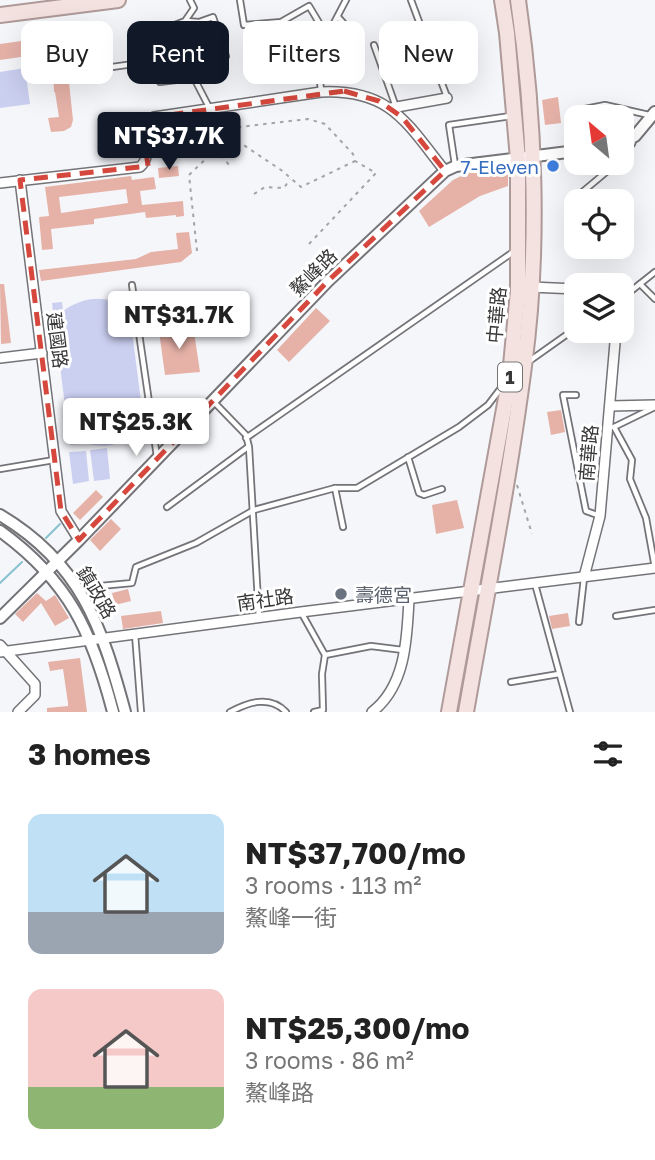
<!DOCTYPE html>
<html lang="en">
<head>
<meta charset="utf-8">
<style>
  body { margin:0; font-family:"Golos Text","Noto Sans TC",sans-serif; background:#f2f2f2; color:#222; height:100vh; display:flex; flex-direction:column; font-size:26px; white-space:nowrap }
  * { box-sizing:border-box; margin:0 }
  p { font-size:23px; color:#767676 }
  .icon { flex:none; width:38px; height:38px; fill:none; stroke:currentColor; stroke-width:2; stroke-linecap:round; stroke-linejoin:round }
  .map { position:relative; height:712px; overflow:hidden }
  .sheet { display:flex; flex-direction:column; background:#fff; flex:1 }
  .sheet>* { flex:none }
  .top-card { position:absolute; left:21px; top:21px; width:614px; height:63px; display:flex; gap:14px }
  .needle { width:46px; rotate:331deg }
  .controls { position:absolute; left:564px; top:105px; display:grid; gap:14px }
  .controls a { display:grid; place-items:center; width:70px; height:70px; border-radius:14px; background:#fff; box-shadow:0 7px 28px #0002; font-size:35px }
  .price { position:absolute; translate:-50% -60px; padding:0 16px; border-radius:7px; background:#fff; color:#222; font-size:23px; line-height:46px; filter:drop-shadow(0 2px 4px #0008) }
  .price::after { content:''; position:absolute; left:50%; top:42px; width:21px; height:16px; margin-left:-10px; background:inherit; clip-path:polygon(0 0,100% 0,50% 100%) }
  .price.active { background:#111827; color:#fff }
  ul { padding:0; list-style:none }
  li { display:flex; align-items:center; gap:21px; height:175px; padding:0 28px }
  li span { display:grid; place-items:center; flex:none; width:196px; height:140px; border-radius:14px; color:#555 }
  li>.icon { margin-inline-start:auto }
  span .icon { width:84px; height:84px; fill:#fffc; stroke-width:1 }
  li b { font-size:30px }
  h2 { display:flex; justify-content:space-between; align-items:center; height:84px; padding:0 28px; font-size:30px }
  .pill { padding:0 24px; border-radius:14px; background:#fff; box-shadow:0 7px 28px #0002; font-size:24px; line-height:63px }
  .pill.active { background:#111827; color:#fff }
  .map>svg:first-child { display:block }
</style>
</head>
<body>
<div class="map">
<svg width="655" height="712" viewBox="0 0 655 712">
  <rect width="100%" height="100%" fill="#f5f6fa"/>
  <g fill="#cbcff0">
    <path d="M25,68L30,104L0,108V72Z"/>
    <path d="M127,293L142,409C140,440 109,454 81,441V444L70,445L52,303L62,302L63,311C80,299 99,295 117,303V294Z"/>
    <path d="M164,294L168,320L151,323L147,297Z"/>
    <path d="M107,448L110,479L94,481L90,450Z"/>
    <path d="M86,451L89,481L73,484L69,452Z"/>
  </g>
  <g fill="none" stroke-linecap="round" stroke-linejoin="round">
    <g stroke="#88c2d0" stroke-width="2">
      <path d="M46,538L60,524"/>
      <path d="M0,583L22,562"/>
    </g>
  </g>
  <g fill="#e6b2a8" fill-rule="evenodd">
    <path d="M43,38L66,54L73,120L71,127L64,131L51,132L48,118L59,117L55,92H54L53,65L41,54L0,60V44Z"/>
    <path d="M217,54L219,71L200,75L190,61Z"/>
    <path d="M558,97L561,123L545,125L542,100Z"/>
    <path d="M178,166L179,176L159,178L158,168Z"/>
    <path d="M508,167V186L480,196L429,227L419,211L453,180L467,173Z"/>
    <path d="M131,176L132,180L154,177L156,189L140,191L142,205L183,201L184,216L176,217V215L146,218L145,212L94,219V224L51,229L53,249L42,250L39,217L49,216L45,187ZM126,189L128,203L61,213L59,197Z"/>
    <path d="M189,232L192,253L181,262L41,281L39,270L136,259L151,252L178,249L176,233Z"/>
    <path d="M0,284H4L11,343L1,344Z"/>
    <path d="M316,308L330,321L289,362L277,350Z"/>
    <path d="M193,325L200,372L165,375L159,331Z"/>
    <path d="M561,410L565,432L551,435L547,412Z"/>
    <path d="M96,490L103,497L80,520L73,513Z"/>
    <path d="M457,500L464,528L436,534L432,505Z"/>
    <path d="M111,519L121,529L100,551L90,540Z"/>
    <path d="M128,589L131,601L115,605L112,593Z"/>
    <path d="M37,593L46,601L55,595L69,618L55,626L41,603L23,622L15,614Z"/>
    <path d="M161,611L163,623L123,629L121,616Z"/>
    <path d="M568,613L570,626L552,629L549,616Z"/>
    <path d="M80,658L87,712H47V708L68,706V703L63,669L50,671L48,662Z"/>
  </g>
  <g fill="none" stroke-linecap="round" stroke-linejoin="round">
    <g stroke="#747478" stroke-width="8">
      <g id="service">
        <path d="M190,0L194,8L185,21L172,26L183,57L210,109"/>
        <path d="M240,0L244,25L281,22L309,6L321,26H332"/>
        <path d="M411,0L447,97"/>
        <path d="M338,17L359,40"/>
        <path d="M186,21L199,22L213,17L226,56"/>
        <path d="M374,45L396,107"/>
        <path d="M287,64L318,60"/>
        <path d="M112,67L183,57"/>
        <path d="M160,82L193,78"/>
        <path d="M321,91L318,60L326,38L346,0"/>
        <path d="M580,110L605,105L649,115"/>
        <path d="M621,157L632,144L634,138"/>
        <path d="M455,165L449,125L511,116"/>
        <path d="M574,199L617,163"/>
        <path d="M640,284L655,299"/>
        <path d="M132,285L157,457"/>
        <path d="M621,299L655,272"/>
        <path d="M528,362L576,328"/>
        <path d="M576,395H563L586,511L600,516"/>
        <path d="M214,402L246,435L249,447L259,618"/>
        <path d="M614,427L632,460L630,479L646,518L655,568"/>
        <path d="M614,427L653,408"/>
        <path d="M246,438L516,250"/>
        <path d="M408,457L419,493L424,495L442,489"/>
        <path d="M0,469L54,460"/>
        <path d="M335,488L343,527"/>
        <path d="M167,507L248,447"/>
        <path d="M535,584L570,712"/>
        <path d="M79,588L132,583L136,567L196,543L254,510L335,488H357L459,427L488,405L504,384"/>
        <path d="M301,612L325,655L322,674L323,710L314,712"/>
        <path d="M616,616L655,610"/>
        <path d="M579,622L584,578"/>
        <path d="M135,634L141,712"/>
        <path d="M325,655L371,646L403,650"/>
        <path d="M511,682L559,674"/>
        <path d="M230,712C249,702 270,695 286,712"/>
      </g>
    </g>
    <g stroke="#747478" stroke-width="12">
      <g id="minor">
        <path d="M391,108L447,98"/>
        <path d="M20,180L61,511L79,540"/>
        <path d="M0,183L140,167C158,151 129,131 154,117L321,92C390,89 406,122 445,171"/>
        <path d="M531,287L576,289"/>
        <path d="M0,358L42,353"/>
        <path d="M610,406L655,405"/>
        <path d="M584,577L600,516L616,331"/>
        <path d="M0,645L35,684V695L18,712"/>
        <path d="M0,652L301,612L655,568"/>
        <path d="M372,712C406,686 407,638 409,599"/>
      </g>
    </g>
    <g stroke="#747478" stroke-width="14">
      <g id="tertiary">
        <path d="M621,143L635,136L655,112"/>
        <path d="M0,515C81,563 102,627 125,712"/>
        <path d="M0,531C69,581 92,632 113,712"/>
        <path d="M0,618L79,540L328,281L445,171L456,166L576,151"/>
      </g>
    </g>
    <g stroke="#ae9a98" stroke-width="18">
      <g id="primary">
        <path d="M0,15L118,0"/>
        <path d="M449,712L510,376L518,291V159L507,33L502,0"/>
        <path d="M466,712C486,597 509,482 524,366C540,248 535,117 518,0"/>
      </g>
    </g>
    <g stroke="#a4a4a7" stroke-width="2" stroke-dasharray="3.5 5" stroke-linecap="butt">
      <path d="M205,117L204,121L216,148L229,165"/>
      <path d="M230,136L281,170L301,187L355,161"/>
      <path d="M254,194L265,187L284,188L290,179"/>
      <path d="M197,251L189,175L239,127L308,119L325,124L353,154L355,161L376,173L309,244L305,245"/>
      <path d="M517,485L532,534"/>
    </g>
    <use href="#service" stroke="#fff" stroke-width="4.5"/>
    <use href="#minor" stroke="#fff" stroke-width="9"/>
    <use href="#tertiary" stroke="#fff" stroke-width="10"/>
    <use href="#primary" stroke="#f4e2e0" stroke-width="14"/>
  </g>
  <path fill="none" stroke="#d6483d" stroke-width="5" stroke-dasharray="14 9" stroke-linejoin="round" d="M344,91L379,101L402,117L445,171L328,281L79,540L61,511L20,180L148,166L143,129L154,117Z"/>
  <circle fill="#3f7fe0" stroke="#fff" stroke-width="2.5" cx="553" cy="166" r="7"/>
  <circle fill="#6b7280" stroke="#fff" stroke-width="2.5" cx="341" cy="594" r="7"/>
  <g text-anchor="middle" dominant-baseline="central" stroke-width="6" stroke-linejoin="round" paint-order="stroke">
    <rect fill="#fff" stroke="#747474" stroke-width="2" x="498" y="362.5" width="24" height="29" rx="5"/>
    <g font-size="18" font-weight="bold" fill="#383839">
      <text x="510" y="377">1</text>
    </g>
    <g font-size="19" fill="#366cbe" stroke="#fff" text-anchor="end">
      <text x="539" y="166">7-Eleven</text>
    </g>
    <g font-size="19" fill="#383839" stroke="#fff">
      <text transform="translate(313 272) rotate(-45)">鰲峰路</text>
      <text transform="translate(496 315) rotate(-85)">中華路</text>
      <text transform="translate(58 340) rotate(83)">建國路</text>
      <text transform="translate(588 453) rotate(-85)">南華路</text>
      <text transform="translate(97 592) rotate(59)">鎮政路</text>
      <text transform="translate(265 599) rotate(-8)">南社路</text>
    </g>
    <g font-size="19" fill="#5b616d" stroke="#fff" text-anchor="start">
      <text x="355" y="594">壽德宮</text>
    </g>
  </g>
</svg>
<div class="controls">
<a><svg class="needle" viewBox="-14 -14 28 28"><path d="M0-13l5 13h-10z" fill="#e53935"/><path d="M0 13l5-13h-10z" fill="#767676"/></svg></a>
<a><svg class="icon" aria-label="locate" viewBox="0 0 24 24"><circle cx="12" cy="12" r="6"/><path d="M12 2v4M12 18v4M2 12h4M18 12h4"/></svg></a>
<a><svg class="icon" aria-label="layers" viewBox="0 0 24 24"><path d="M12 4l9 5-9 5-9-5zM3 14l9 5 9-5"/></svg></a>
</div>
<b class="price active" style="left:169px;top:172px">NT$37.7K</b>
<b class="price" style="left:179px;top:351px">NT$31.7K</b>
<b class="price" style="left:136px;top:458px">NT$25.3K</b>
<div class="top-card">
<a class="pill">Buy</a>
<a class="pill active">Rent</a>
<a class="pill">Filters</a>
<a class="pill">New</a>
</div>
</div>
<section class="sheet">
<h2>3 homes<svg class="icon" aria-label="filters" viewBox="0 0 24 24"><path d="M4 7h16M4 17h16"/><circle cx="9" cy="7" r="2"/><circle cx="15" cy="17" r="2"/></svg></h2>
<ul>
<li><span style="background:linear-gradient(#bfe0f5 70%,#9aa5b1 0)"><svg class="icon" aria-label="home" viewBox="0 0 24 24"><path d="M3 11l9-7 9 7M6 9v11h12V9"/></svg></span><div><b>NT$37,700/mo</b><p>3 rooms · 113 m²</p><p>鰲峰一街</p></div></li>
<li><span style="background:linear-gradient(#f6c9c9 70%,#8fb573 0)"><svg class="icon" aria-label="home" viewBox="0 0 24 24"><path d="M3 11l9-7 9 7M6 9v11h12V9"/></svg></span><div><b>NT$25,300/mo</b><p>3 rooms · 86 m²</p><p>鰲峰路</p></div></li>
</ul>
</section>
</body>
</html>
